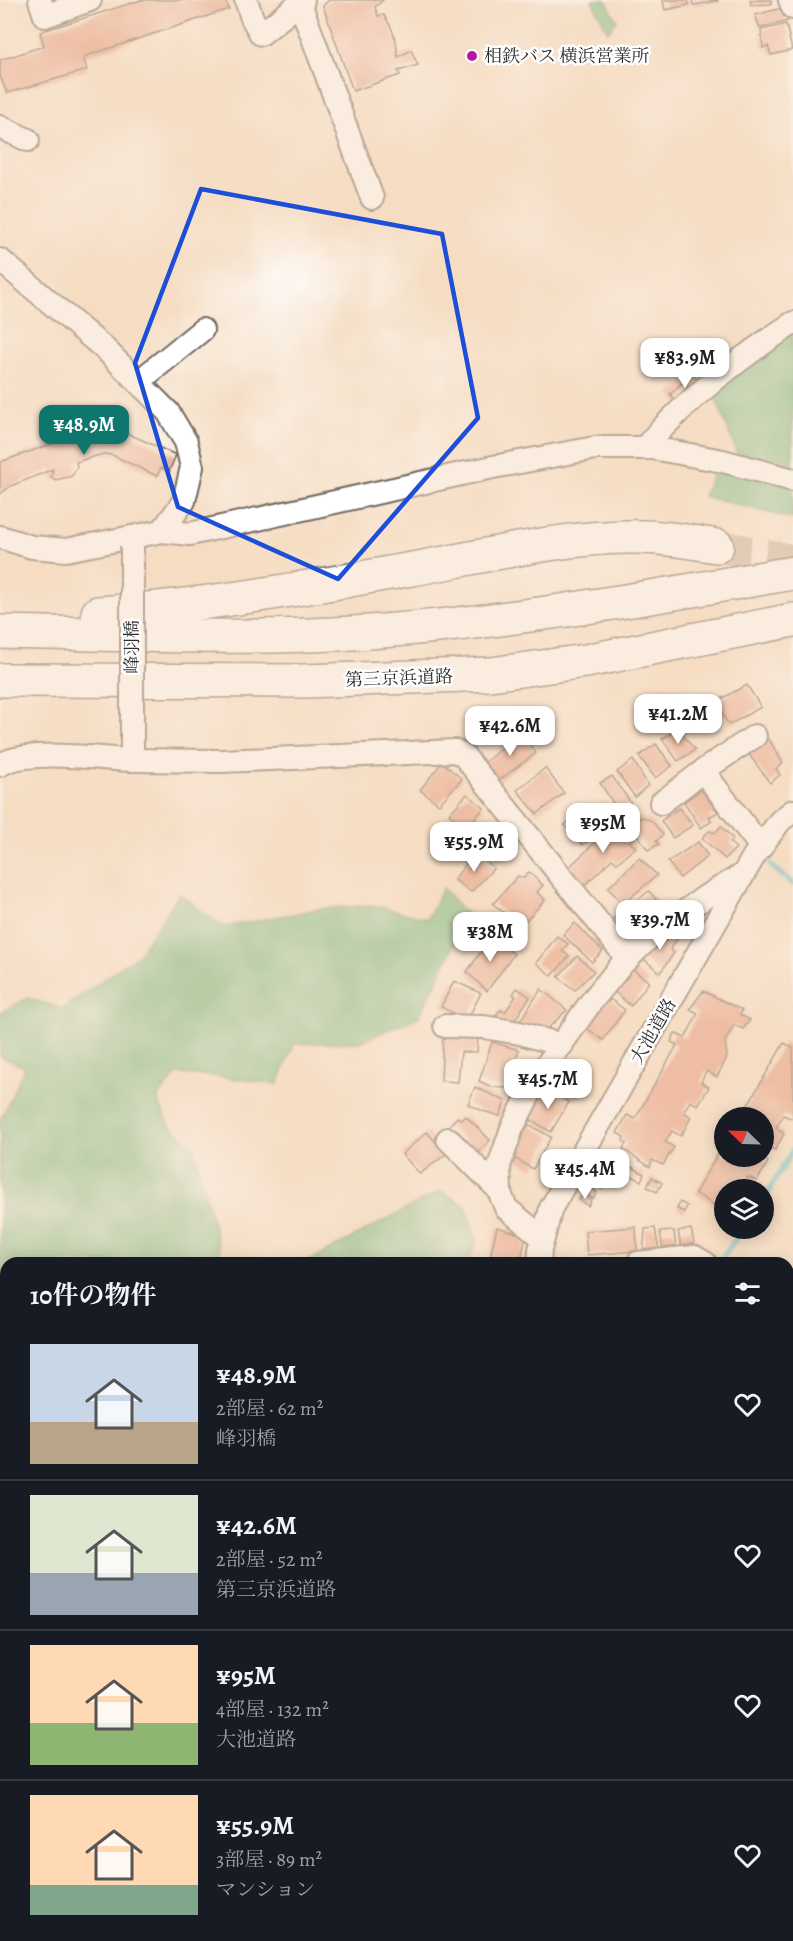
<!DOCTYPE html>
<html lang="ja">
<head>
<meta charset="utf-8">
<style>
  body { margin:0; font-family:Alegreya,"Noto Serif JP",serif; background:#20242c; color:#f1f3f6; height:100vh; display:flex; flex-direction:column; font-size:22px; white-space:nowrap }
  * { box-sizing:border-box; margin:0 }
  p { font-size:20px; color:#9ea1a6 }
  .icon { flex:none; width:33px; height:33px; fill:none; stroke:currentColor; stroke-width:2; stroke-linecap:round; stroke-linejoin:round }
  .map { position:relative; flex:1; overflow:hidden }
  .drawer { position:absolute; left:0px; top:1257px; width:794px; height:684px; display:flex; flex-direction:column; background:#171b24; border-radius:18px 18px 0 0; box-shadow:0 3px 15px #0003 }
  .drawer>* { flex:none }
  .needle { width:39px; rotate:293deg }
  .buttons { position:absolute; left:714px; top:1107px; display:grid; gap:12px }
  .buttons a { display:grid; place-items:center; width:60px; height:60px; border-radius:50%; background:#171b24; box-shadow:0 3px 15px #0003; font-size:30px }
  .price { position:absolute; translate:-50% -51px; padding:0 14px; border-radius:12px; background:#fff; color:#222; font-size:20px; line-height:39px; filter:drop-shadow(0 2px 3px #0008) }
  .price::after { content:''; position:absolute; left:50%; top:36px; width:18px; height:14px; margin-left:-9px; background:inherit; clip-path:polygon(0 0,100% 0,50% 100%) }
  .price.current { background:#0f766e; color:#fff }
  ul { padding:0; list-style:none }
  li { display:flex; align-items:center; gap:18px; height:150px; padding:0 30px }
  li+li { border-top:2px solid #363941 }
  li span { display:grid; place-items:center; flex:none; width:168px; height:120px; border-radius:0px; color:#555 }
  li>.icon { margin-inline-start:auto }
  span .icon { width:72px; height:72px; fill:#fffc; stroke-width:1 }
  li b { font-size:26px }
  h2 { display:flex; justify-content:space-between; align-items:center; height:72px; padding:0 30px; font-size:26px }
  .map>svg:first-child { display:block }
</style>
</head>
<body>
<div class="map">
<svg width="793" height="1941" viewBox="0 0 793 1941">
  <rect width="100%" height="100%" fill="#fff"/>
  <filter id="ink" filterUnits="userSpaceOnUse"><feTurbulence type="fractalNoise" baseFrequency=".0167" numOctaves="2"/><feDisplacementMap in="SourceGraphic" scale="12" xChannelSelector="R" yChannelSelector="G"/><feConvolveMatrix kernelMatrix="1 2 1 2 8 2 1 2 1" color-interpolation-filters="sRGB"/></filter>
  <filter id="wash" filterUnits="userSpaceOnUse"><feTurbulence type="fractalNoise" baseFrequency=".008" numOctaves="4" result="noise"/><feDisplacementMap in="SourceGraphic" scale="24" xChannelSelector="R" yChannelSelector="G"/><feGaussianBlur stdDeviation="1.35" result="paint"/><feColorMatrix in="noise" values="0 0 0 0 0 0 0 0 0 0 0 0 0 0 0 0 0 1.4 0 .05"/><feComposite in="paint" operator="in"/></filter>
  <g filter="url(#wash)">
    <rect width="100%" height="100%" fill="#f5ddc2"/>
    <path fill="#87da9b" stroke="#598263" stroke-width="1.5" d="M502,827L516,843L498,861L484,848Z"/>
    <g fill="#6dba83" stroke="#4c7257" stroke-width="1.5">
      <path d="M593,0H606L617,21L608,32L592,1Z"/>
      <path d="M793,327V519L703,496L716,468L742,466L711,386Z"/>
      <path d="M443,888L468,916L419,1017L360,1042L294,1044L278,1084L214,1076L177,1074L157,1098L169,1125L193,1146L223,1263H6V1288L0,1289V1121L25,1067L0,1056V1013L28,998L62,1009L139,954L179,894L224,927L319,909L373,905L427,919Z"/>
      <path d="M440,1191L466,1206L477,1242L467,1263H305Z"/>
      <path d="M527,1935H639L649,1941L658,1935H664L668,1941H530Z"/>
    </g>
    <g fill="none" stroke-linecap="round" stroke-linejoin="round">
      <g stroke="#53c0cc" stroke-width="6">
        <path d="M770,865L793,884"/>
        <path d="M764,1200L793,1149"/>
        <path d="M722,1258L744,1228"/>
        <path d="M788,1636L793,1646"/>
      </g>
    </g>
    <g id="blocks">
      <g fill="#e4977c">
        <path d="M141,0H225L229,9L83,57L87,70L7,93L0,76V60L44,46L40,32Z"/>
        <path d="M329,0H383L375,7L378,16L384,15L391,27L396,41L398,57L411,50L418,65L398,71L400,75L353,91L323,6Z"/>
        <path d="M663,0H688L689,5L665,10Z"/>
        <path d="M692,0H718V1L693,5Z"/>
        <path d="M750,0H771V4L751,5Z"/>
        <path d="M782,8L788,21L760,28L755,15Z"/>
        <path d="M786,24L792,50L771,55L768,46L763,48L761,30Z"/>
        <path d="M692,375L701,383L677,403L670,394L684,381L686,384Z"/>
        <path d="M106,427L122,431L176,455L169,471L161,468L157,476L112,455L103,454L76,462L77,467L72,476L56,480L51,477L53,469L11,486L0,494V463L3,461L92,430Z"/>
        <path d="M747,685L761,707L729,725L715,702Z"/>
        <path d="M678,729L695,750L678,761L662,739Z"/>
        <path d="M521,732L536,753L498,781L484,763Z"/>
        <path d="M769,739L783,763L776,769L780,775L770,783L748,753Z"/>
        <path d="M656,744L672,766L655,778L639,756Z"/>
        <path d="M633,760L648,785L635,797L617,772Z"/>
        <path d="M442,762L462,779L439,804L420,790Z"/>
        <path d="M545,768L564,793L537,814L517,790Z"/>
        <path d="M612,776L631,803L619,812L600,783Z"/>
        <path d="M701,790L718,812L709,817L712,821L701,828L684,802Z"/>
        <path d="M467,794L484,808L466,828L449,814Z"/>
        <path d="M592,805L607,824L583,845L564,825Z"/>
        <path d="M679,808L693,825L673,838L661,821Z"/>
        <path d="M642,817L652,821L663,835L656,841L659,844L648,850L630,825Z"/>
        <path d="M618,821L634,838L629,842L636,847L617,863L612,859L583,887L567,869Z"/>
        <path d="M721,826L733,839L730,843L736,848L725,859L702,838L709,831L715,833Z"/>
        <path d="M698,842L708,856L680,878L668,862Z"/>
        <path d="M475,853L494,868L471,892L454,879Z"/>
        <path d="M639,858L657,875L623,904L608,888Z"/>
        <path d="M529,872L543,885L537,892L545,900L521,926L493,904L518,876L524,878Z"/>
        <path d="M649,891L666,911L626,941L610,921Z"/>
        <path d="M575,923L603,951L592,962L563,935Z"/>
        <path d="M667,929L678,938L670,949L674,953L660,973L639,955Z"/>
        <path d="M557,936L568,944L562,951L569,956L552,976L536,963Z"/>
        <path d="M491,937L514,954L487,991L467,972Z"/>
        <path d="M577,956L594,971L575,990L558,977Z"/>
        <path d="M628,966L649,982L631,1006L610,988Z"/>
        <path d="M454,981L481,993L467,1020L441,1007Z"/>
        <path d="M517,988L530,997L510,1027L493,1020L500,1010L505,1012L516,996L513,994Z"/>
        <path d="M541,989L567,1010L544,1032L518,1024Z"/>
        <path d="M703,991L742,1010L740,1015L750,1020L743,1029L734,1025L725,1041L727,1057L717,1077L706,1071L701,1082L709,1087L698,1105L690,1101L684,1112L691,1117L681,1136L672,1131L665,1142L674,1147L663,1165L652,1160L650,1167L623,1149L626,1143L623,1141L624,1137L617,1133L627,1115L635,1119L677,1045L671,1042L675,1033L685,1038L698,1013L690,1009Z"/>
        <path d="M610,999L625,1010L603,1040L584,1026L602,1000L608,1002Z"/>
        <path d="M443,1033L478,1036L477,1052H461L458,1082L441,1081Z"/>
        <path d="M492,1042L519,1050L506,1088L492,1087L479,1081Z"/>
        <path d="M784,1043L793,1048V1119L783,1115L776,1128L784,1134L775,1150L766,1146L764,1150V1118H740Z"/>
        <path d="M563,1062L589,1079L575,1100L560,1091L564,1082L559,1080L561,1074L556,1072Z"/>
        <path d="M475,1087L505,1101L500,1116L483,1111L468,1104Z"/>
        <path d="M544,1089L569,1102L551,1132L526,1117Z"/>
        <path d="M466,1116L490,1140L478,1153L449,1126L457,1117L462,1120Z"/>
        <path d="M529,1125L551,1137L533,1169L509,1155Z"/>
        <path d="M427,1132L446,1154L420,1174L402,1154Z"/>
        <path d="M724,1143V1156H759L768,1162L757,1181L748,1177L742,1185L749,1190H724V1211L695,1193Z"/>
        <path d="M632,1167L644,1174L641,1181L629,1174Z"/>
        <path d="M594,1177L605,1183L602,1189L591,1183Z"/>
        <path d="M652,1177L662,1183L657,1192L647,1187Z"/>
        <path d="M587,1186L597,1192L593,1199L583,1192Z"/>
        <path d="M583,1195L591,1201L588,1206L579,1200Z"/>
        <path d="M680,1202L687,1206L684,1212L677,1209Z"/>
        <path d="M497,1227L526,1236L520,1263H497L489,1261Z"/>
        <path d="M636,1227L637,1251L587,1255L585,1231Z"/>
        <path d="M655,1228L659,1251L643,1253L645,1229Z"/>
        <path d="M691,1229L694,1243L681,1246L678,1231Z"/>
        <path d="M674,1231L676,1250L663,1251L660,1232Z"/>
        <path d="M788,1652L793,1667V1849L788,1843Z"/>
        <path d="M311,1935H355L358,1939L354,1941H307L305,1938Z"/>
      </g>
    </g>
  </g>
  <g filter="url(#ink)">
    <use href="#blocks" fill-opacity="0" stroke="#726960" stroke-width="1.5"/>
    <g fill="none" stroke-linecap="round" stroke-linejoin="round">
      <path stroke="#cdb9a4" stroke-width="33" stroke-dasharray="33 16" stroke-linecap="butt" d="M717,546L793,561"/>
      <g stroke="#726960" stroke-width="26">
        <g id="minor">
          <path d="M40,0L45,16L90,0"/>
          <path d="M246,0L252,18L261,34L300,3"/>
          <path d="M303,0L300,3L372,198"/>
          <path d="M790,0L793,8"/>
          <path d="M0,127L28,140"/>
          <path d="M0,260L106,350L168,412L186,442L192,467L184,501L162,531L132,537V546"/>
          <path d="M138,382L202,330"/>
          <path d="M644,448C689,397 737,360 793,323"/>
          <path d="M162,531L190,534L493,467L595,448H652L723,461L793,480"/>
          <path d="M0,537L32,547L66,550L132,537"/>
          <path d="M131,760L221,761L455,751L464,756L628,959"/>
          <path d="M0,765C24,748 99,759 131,760L132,748"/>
          <path d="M703,771L761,847"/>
          <path d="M661,803L707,768L755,736"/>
          <path d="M445,1026L484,1027L520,1033L562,1045"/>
          <path d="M448,1139L500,1191"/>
          <path d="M543,1238L506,1208L500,1193L499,1166L512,1128L537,1079L591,1002L623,963L651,936L705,897L742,875"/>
          <path d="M539,1263L540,1250L551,1208L754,856L780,821L793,811"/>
          <path d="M638,1263L694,1257L705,1263"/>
          <path d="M788,1476L793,1474"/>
          <path d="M0,1592L6,1591"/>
          <path d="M788,1897L793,1921"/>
          <path d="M273,1941L271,1938L273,1935"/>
        </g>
      </g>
      <g stroke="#726960" stroke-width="36">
        <g id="highway">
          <path d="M98,613C204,606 307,588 412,569C482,557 555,538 627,537C657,536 687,541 717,546"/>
          <path d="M0,632C117,634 236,640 353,633C501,624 647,598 793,573"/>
          <path d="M0,680L306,681L491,674L586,661L793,620"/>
        </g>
      </g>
      <use href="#minor" stroke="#fff" stroke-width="22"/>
      <use href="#highway" stroke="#fff" stroke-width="33"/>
      <g stroke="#726960" stroke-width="26" stroke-linecap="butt">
        <path id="minor-bridge" d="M132,748V546"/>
      </g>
      <use href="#minor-bridge" stroke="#fff" stroke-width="22"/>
    </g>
  </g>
  <path d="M0 0H793V1941H0ZM201,189L442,234L478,418L338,579L178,507L135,363Z" fill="#f5ddc2" fill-opacity=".55" fill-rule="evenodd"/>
  <path fill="none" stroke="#1d4ed8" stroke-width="4.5" stroke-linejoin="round" d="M201,189L442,234L478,418L338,579L178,507L135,363Z"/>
  <circle fill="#b5179e" stroke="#fff" stroke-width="2" cx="472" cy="56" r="6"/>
  <g text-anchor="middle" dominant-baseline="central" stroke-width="5" stroke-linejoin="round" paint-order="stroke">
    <g font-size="18" fill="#2b2b2b" stroke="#fff" text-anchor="start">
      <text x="484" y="56">相鉄バス 横浜営業所</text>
    </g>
    <g font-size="18" fill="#2b2b2b" stroke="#fff">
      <text transform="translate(132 647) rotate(-90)">峰羽橋</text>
      <text transform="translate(399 678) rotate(-2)">第三京浜道路</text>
      <text transform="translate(653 1031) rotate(-60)">大池道路</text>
    </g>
  </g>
</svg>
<div class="buttons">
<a><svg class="needle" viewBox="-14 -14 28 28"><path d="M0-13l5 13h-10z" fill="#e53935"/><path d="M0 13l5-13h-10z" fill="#9ea1a6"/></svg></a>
<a><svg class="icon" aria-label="layers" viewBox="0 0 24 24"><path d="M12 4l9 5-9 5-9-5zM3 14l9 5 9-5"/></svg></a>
</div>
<b class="price" style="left:685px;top:389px">¥83.9M</b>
<b class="price current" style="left:84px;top:456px">¥48.9M</b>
<b class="price" style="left:678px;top:745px">¥41.2M</b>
<b class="price" style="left:510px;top:757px">¥42.6M</b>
<b class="price" style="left:603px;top:854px">¥95M</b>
<b class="price" style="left:474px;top:873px">¥55.9M</b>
<b class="price" style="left:660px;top:951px">¥39.7M</b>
<b class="price" style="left:490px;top:963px">¥38M</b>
<b class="price" style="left:548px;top:1110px">¥45.7M</b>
<b class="price" style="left:585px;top:1200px">¥45.4M</b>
<section class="drawer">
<h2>10件の物件<svg class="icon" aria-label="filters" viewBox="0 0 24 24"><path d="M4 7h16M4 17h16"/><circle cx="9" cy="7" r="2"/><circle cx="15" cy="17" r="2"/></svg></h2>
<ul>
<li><span style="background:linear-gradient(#c9d6e8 65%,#b9a48a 0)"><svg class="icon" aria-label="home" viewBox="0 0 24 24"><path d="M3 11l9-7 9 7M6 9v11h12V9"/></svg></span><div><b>¥48.9M</b><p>2部屋 · 62 m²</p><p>峰羽橋</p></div><svg class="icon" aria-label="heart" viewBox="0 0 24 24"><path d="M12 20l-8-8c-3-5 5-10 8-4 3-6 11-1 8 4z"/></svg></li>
<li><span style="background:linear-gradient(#dfe7d0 65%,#9aa5b1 0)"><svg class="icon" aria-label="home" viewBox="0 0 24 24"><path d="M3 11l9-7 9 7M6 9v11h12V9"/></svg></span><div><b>¥42.6M</b><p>2部屋 · 52 m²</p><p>第三京浜道路</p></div><svg class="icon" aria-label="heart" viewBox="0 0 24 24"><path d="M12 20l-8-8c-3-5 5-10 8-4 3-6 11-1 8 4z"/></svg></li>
<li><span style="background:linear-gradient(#ffd9b3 65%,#8fb573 0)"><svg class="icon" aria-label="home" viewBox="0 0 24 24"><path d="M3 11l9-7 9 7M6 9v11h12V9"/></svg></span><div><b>¥95M</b><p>4部屋 · 132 m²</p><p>大池道路</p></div><svg class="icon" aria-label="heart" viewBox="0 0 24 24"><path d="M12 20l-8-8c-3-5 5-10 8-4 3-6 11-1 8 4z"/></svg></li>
<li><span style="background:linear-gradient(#ffd9b3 75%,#7fa58c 0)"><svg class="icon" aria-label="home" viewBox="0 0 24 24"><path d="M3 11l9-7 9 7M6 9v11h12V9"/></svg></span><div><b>¥55.9M</b><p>3部屋 · 89 m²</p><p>マンション</p></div><svg class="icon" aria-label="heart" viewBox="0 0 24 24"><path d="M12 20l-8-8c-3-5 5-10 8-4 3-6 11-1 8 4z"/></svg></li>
</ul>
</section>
</div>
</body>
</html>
